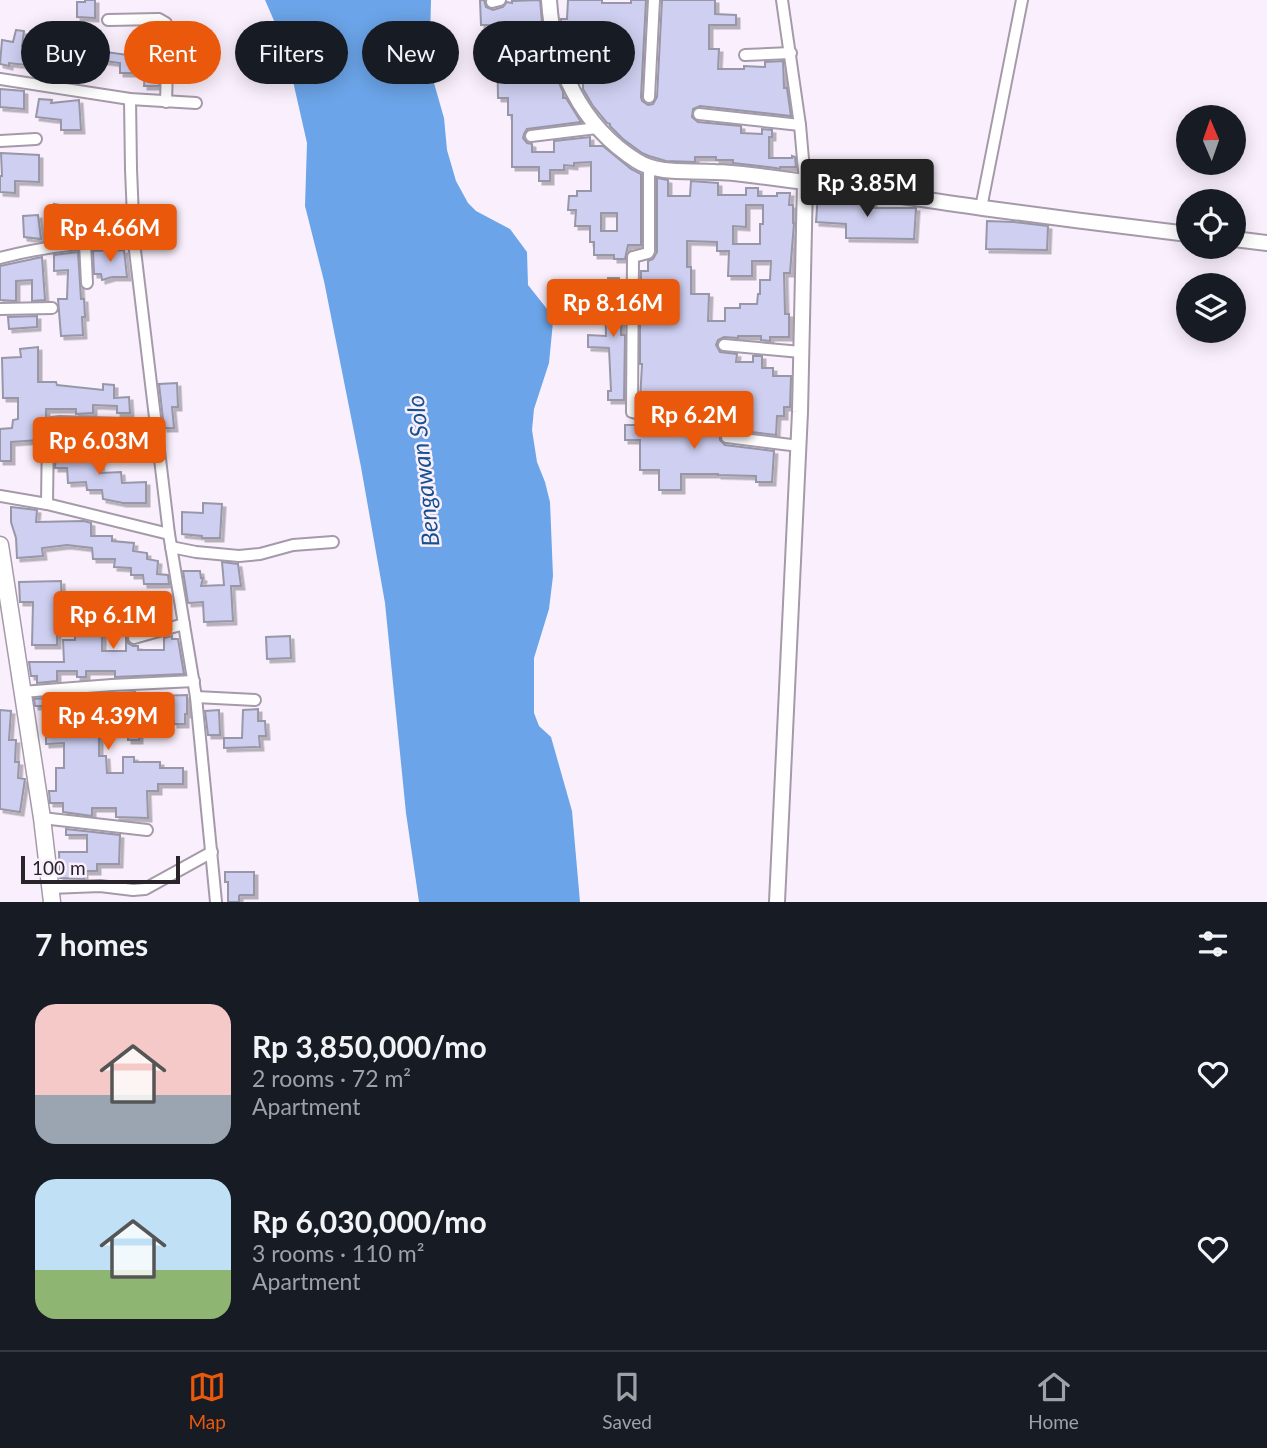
<!DOCTYPE html>
<html lang="en">
<head>
<meta charset="utf-8">
<style>
  body { margin:0; font-family:Lato,sans-serif; background:#242831; color:#f1f3f6; height:100vh; display:flex; flex-direction:column; font-size:26px; white-space:nowrap }
  * { box-sizing:border-box; margin:0 }
  p { font-size:23px; color:#9ea1a6 }
  .icon { flex:none; width:38px; height:38px; fill:none; stroke:currentColor; stroke-width:2; stroke-linecap:round; stroke-linejoin:round }
  .map { position:relative; height:902px; overflow:hidden }
  .side { display:flex; flex-direction:column; background:#171b24; flex:1 }
  .side>* { flex:none }
  .hud { position:absolute; left:21px; top:21px; width:700px; height:63px; display:flex; gap:14px }
  .needle { width:46px; rotate:358deg }
  .tools { position:absolute; left:1176px; top:105px; display:grid; gap:14px }
  .tools a { display:grid; place-items:center; width:70px; height:70px; border-radius:50%; background:#171b24; box-shadow:0 4px 18px #0003; font-size:35px }
  .scale { position:absolute; left:21px; bottom:18px; width:159px; box-sizing:border-box; padding-left:7px; border:4px solid #29242a; border-top:0; font-size:19px; line-height:24px; white-space:nowrap; color:#29242a; -webkit-text-stroke:5px #faf0fd; paint-order:stroke }
  .price { position:absolute; translate:-50% -60px; padding:0 16px; border-radius:7px; background:#ea580c; color:#fff; font-size:23px; line-height:46px; filter:drop-shadow(0 2px 4px #0008) }
  .price::after { content:''; position:absolute; left:50%; top:42px; width:21px; height:16px; margin-left:-10px; background:inherit; clip-path:polygon(0 0,100% 0,50% 100%) }
  .price.selected { background:#222; color:#fff }
  ul { padding:0; list-style:none }
  li { display:flex; align-items:center; gap:21px; height:175px; padding:0 35px }
  li span { display:grid; place-items:center; flex:none; width:196px; height:140px; border-radius:21px; color:#555 }
  li>.icon { margin-inline-start:auto }
  span .icon { width:84px; height:84px; fill:#fffc; stroke-width:1 }
  li b { font-size:30px }
  h2 { display:flex; justify-content:space-between; align-items:center; height:84px; padding:0 35px; font-size:30px }
  .pill { padding:0 24px; border-radius:32px; background:#171b24; box-shadow:0 4px 18px #0003; font-size:24px; line-height:63px }
  .pill.selected { background:#ea580c; color:#fff }
  .dock { display:flex; justify-content:space-around; align-items:center; height:98px; border-top:2px solid #363941; background:#171b24; font-size:19px; color:#9ea1a6 }
  .dock a { display:grid; justify-items:center; gap:4px }
  .dock .selected { color:#ea580c }
  .map>svg:first-child { display:block }
</style>
</head>
<body>
<div class="map">
<svg width="1267" height="902" viewBox="0 0 1267 902">
  <defs>
    <filter id="shadow"><feDropShadow dx="3.5" dy="3.5" stdDeviation="0" flood-color="#0004"/></filter>
  </defs>
  <rect width="100%" height="100%" fill="#faf0fd"/>
  <path fill="#6ba4e8" d="M265,0H431L430,40L434,83L444,118L447,150L456,181L468,203L476,211L510,229L527,252L528,285L551,314L553,322L549,363L534,409L532,430L537,462L545,482L550,502L553,576L549,609L534,658V713L539,726L551,737L572,811L580,902H419L406,813L385,603L361,467L324,281L305,206L307,143L285,46Z"/>
  <g fill="#cfcff1" stroke="#9797a8" stroke-width="2" fill-rule="evenodd" filter="url(#shadow)">
    <path d="M85,0H95V18L77,17V2H85Z"/>
    <path d="M480,0H484L486,7L493,10L503,7L507,2L512,3V1L540,0L542,22L541,48H544V78H557L563,92V98H566L581,122L527,129L524,134L523,138L527,143L532,144V152H554V141L590,137V146H603L631,169L641,174V245H628L625,259H614V255H594V242H590V226H575L576,210H568L569,196H577V191H591V162L574,163V166L564,165V170H550V181H539V167H512V115H508V98H498L497,42H494V25H481ZM601,213H617V231H601Z"/>
    <path d="M568,0H602V3H631V0H646L641,97L642,101L648,105L653,104L657,97L662,0H715V14L736,15V25H709V49H719L718,69H744V66L765,67V62L783,61L784,88H787L791,116L700,106L693,109L692,117L698,122L741,126V133L762,134V129L772,130V137H769V158H792V156L795,157L796,167H780V169L776,168L733,163V160H716V157H695V162L666,161L649,156L642,153L623,139L610,126V124L607,123L593,106L583,89V80H578L573,67L561,23V19H567Z"/>
    <path d="M16,30L24,31L22,46L42,48L43,43L53,45L50,65L36,64V66L9,63V66L0,64L2,40L13,42Z"/>
    <path d="M99,51L135,56V62H159V86H144L145,73H120V63L98,60Z"/>
    <path d="M72,53L86,54V72L71,71Z"/>
    <path d="M0,89L24,91V109L0,107Z"/>
    <path d="M39,99L52,100L51,103L79,100L81,130H61V120L36,117Z"/>
    <path d="M1,153L39,155V182L15,181V193L0,192V176H2Z"/>
    <path d="M657,178L668,180V196H690L691,181L718,183V195H746V188H758V196H777V193H790L789,205H793V223H794L790,273H784L785,314H789V337H770V341L761,340V336H738V338L724,337L718,340L716,345L720,352L737,354L736,362H753V356H762V368H773V376H791L790,407H784V416H777L776,435L735,430L734,412L730,405L725,403L678,399L663,401H640L642,364H640V322H642V305H650V280H641V271H648V261L653,259L657,252ZM746,205H763V224H760V244H733V226L746,227ZM687,241L717,242V251H729L728,276H752V261H771L770,280H760V294H758L757,304H740V308H725V321H708L709,294H691V267H687Z"/>
    <path d="M818,194L843,197V202H873V208H916L914,239L846,238V224L816,222Z"/>
    <path d="M54,204L70,207L88,206V215L116,217V234L84,235L54,239Z"/>
    <path d="M38,215L41,239L24,237L23,216Z"/>
    <path d="M987,221L1014,222L1048,226L1047,250L986,249Z"/>
    <path d="M124,250L127,277H112L102,280L101,274H94L93,251Z"/>
    <path d="M78,252L81,299H84L85,317H82L83,335L61,336L58,299H67L68,270L54,271V255Z"/>
    <path d="M42,257L45,300L32,301V280L16,281V301L0,300V266Z"/>
    <path d="M608,278H619L620,305H625V318H621V335H625L624,400H608V391H611L609,348L588,347V335L606,336L605,290H607Z"/>
    <path d="M37,316V327L9,329L8,317Z"/>
    <path d="M38,347V382H56L57,385L103,390V384L114,385V398L129,397L130,413H117V406L93,405V413L76,414V409H46V418L40,429V440L11,442V461H0V429L12,428L13,420L18,419V398H3L2,358L21,357L20,349Z"/>
    <path d="M177,383L178,407H172L174,428H164L159,384Z"/>
    <path d="M678,415L710,418V424H719L720,440L725,445L774,451L772,482H756V476L718,475V474H681V490H659V470H640V440H625V425H647V419Z"/>
    <path d="M116,434L117,446L96,447V435Z"/>
    <path d="M99,449L101,473L121,472L122,483L146,482V503H123L103,499L102,490H87L86,482L68,483L67,468H55L56,452Z"/>
    <path d="M203,503L222,504L220,538H202V536L182,534V512L203,513Z"/>
    <path d="M11,507L37,510L36,522L84,521L91,523V536H112V541L134,543L133,551L147,553V559L158,561L157,574L168,575L169,584H144L143,575H131V568L114,567L115,559H93L92,548L67,545L42,548L43,556L17,558L16,538L11,522Z"/>
    <path d="M222,562L238,564L241,586H231L233,621L204,622L203,602L188,603L183,571H200L201,578H203L201,586L224,585Z"/>
    <path d="M61,581L62,609H75V622L57,623V645H32L33,602H20L19,582Z"/>
    <path d="M129,609H149V616H160V622L136,628L129,632L126,637L128,643L133,646H138V650H164V638L172,636V639H178L184,674L115,677V671H86V677H77V671H57V681L37,683V676H31L29,662H64L63,640H75V626H99V615H111V613H129ZM126,630V651H102V631Z"/>
    <path d="M290,636L291,658L267,659L266,637Z"/>
    <path d="M135,692V694L157,693V696L187,695V714H185V724H174V720L139,722V740H128V724H106L107,737H99V756H106L107,773H123V757H134V762H160V768H183V784H158V791H147L148,818L116,817V808H92V816L63,812V803H50L49,791H56V768H64V743L46,744V706H35L34,699L60,697V699L79,698V709H98V694Z"/>
    <path d="M258,709V721H265L266,736H259L260,747L224,748V738H242L243,710Z"/>
    <path d="M0,710L11,711L9,740H16L15,762H19L18,778L25,779L20,812L0,809Z"/>
    <path d="M219,710L220,735H208L205,711Z"/>
    <path d="M66,829L120,835L119,864H97V871H84V879L60,878L59,852H87V835H66Z"/>
    <path d="M225,872H254V895H240L239,896V902H228V882H225Z"/>
  </g>
  <g fill="none" stroke-linecap="round" stroke-linejoin="round">
    <g stroke="#a59aa9" stroke-width="14">
      <g id="minor">
        <path d="M782,0L800,125L805,182"/>
        <path d="M492,2L500,0"/>
        <path d="M108,20L159,19L166,23L168,34L166,102"/>
        <path d="M745,55L791,53"/>
        <path d="M0,79L130,99L196,103"/>
        <path d="M649,97L654,0"/>
        <path d="M130,99L131,169L134,242L169,534L196,697L216,902"/>
        <path d="M699,114L800,125"/>
        <path d="M531,136L597,128"/>
        <path d="M0,141L36,139"/>
        <path d="M649,167V251L648,253L633,257L632,412L636,413L678,407L724,411L726,413L727,437L799,446"/>
        <path d="M981,208L1022,0"/>
        <path d="M85,243L87,283"/>
        <path d="M0,258C45,246 88,241 134,242"/>
        <path d="M0,309L52,308"/>
        <path d="M724,345L801,352"/>
        <path d="M0,496L47,504L169,534"/>
        <path d="M47,504L48,430L52,423L60,422L156,425"/>
        <path d="M171,547L196,552L239,556L260,554L293,545L333,542"/>
        <path d="M134,638L184,624"/>
        <path d="M22,692L112,685L194,681"/>
        <path d="M196,697L255,700"/>
        <path d="M42,818L147,830"/>
        <path d="M50,888L100,886L133,890L145,889L212,852"/>
      </g>
    </g>
    <g stroke="#a59aa9" stroke-width="18">
      <g id="tertiary">
        <path d="M549,0C553,65 580,125 637,161C659,175 690,170 715,172C732,172 750,175 767,177C839,186 911,198 983,208C1051,217 1120,226 1188,234"/>
        <path d="M1234,239L1267,243"/>
        <path d="M777,902L800,412L805,182"/>
      </g>
    </g>
    <g stroke="#a59aa9" stroke-width="19">
      <path id="secondary" d="M0,545L42,818L52,902"/>
    </g>
    <use href="#minor" stroke="#fff" stroke-width="10"/>
    <use href="#tertiary" stroke="#fff" stroke-width="14"/>
    <use href="#secondary" stroke="#fff" stroke-width="16"/>
  </g>
  <g text-anchor="middle" dominant-baseline="central" stroke-width="5" stroke-linejoin="round" paint-order="stroke">
    <g font-size="24" font-style="italic" fill="#17518e" stroke="#faf0fd">
      <text transform="translate(422 471) rotate(-96)">Bengawan Solo</text>
    </g>
  </g>
</svg>
<div class="tools">
<a><svg class="needle" viewBox="-14 -14 28 28"><path d="M0-13l5 13h-10z" fill="#e53935"/><path d="M0 13l5-13h-10z" fill="#9ea1a6"/></svg></a>
<a><svg class="icon" aria-label="locate" viewBox="0 0 24 24"><circle cx="12" cy="12" r="6"/><path d="M12 2v4M12 18v4M2 12h4M18 12h4"/></svg></a>
<a><svg class="icon" aria-label="layers" viewBox="0 0 24 24"><path d="M12 4l9 5-9 5-9-5zM3 14l9 5 9-5"/></svg></a>
</div>
<div class="scale">100 m</div>
<b class="price selected" style="left:867px;top:219px">Rp 3.85M</b>
<b class="price" style="left:110px;top:264px">Rp 4.66M</b>
<b class="price" style="left:613px;top:339px">Rp 8.16M</b>
<b class="price" style="left:694px;top:451px">Rp 6.2M</b>
<b class="price" style="left:99px;top:477px">Rp 6.03M</b>
<b class="price" style="left:113px;top:651px">Rp 6.1M</b>
<b class="price" style="left:108px;top:752px">Rp 4.39M</b>
<div class="hud">
<a class="pill">Buy</a>
<a class="pill selected">Rent</a>
<a class="pill">Filters</a>
<a class="pill">New</a>
<a class="pill">Apartment</a>
</div>
</div>
<section class="side">
<h2>7 homes<svg class="icon" aria-label="filters" viewBox="0 0 24 24"><path d="M4 7h16M4 17h16"/><circle cx="9" cy="7" r="2"/><circle cx="15" cy="17" r="2"/></svg></h2>
<ul>
<li><span style="background:linear-gradient(#f6c9c9 65%,#9aa5b1 0)"><svg class="icon" aria-label="home" viewBox="0 0 24 24"><path d="M3 11l9-7 9 7M6 9v11h12V9"/></svg></span><div><b>Rp 3,850,000/mo</b><p>2 rooms · 72 m²</p><p>Apartment</p></div><svg class="icon" aria-label="heart" viewBox="0 0 24 24"><path d="M12 20l-8-8c-3-5 5-10 8-4 3-6 11-1 8 4z"/></svg></li>
<li><span style="background:linear-gradient(#bfe0f5 65%,#8fb573 0)"><svg class="icon" aria-label="home" viewBox="0 0 24 24"><path d="M3 11l9-7 9 7M6 9v11h12V9"/></svg></span><div><b>Rp 6,030,000/mo</b><p>3 rooms · 110 m²</p><p>Apartment</p></div><svg class="icon" aria-label="heart" viewBox="0 0 24 24"><path d="M12 20l-8-8c-3-5 5-10 8-4 3-6 11-1 8 4z"/></svg></li>
</ul>
</section>
<nav class="dock">
<a class="selected"><svg class="icon" aria-label="map" viewBox="0 0 24 24"><path d="M3 6l6-2 6 2 6-2v14l-6 2-6-2-6 2zM9 4v14M15 6v14"/></svg>Map</a>
<a><svg class="icon" aria-label="saved" viewBox="0 0 24 24"><path d="M7 4h10v16l-5-4-5 4z"/></svg>Saved</a>
<a><svg class="icon" aria-label="home" viewBox="0 0 24 24"><path d="M3 11l9-7 9 7M6 9v11h12V9"/></svg>Home</a>
</nav>
</body>
</html>
